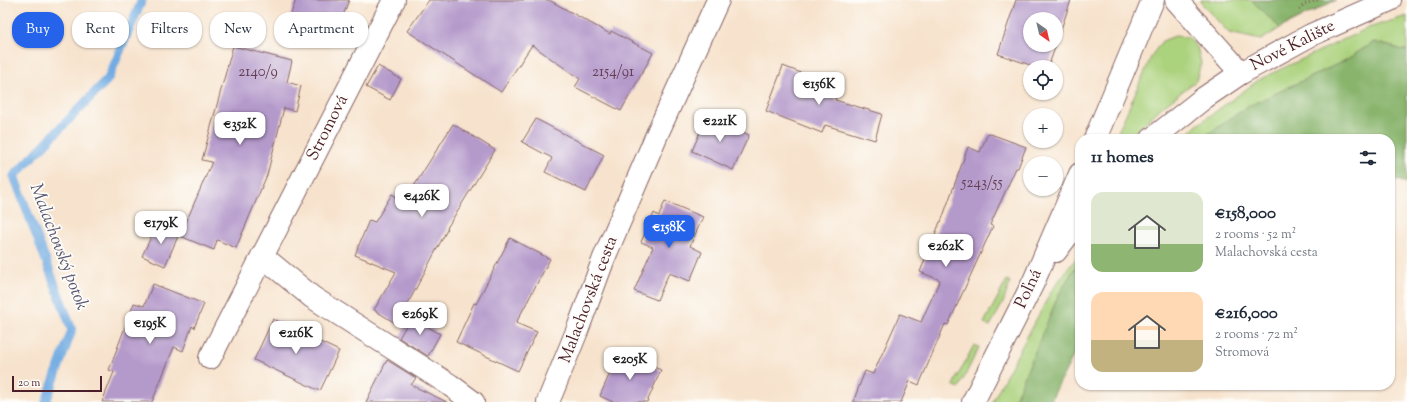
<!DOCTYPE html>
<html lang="en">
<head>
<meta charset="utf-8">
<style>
  body { margin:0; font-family:"Sorts Mill Goudy",serif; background:#f2f2f3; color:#1f2937; height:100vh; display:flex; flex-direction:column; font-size:15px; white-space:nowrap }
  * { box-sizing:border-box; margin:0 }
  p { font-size:13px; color:#747a83 }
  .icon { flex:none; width:22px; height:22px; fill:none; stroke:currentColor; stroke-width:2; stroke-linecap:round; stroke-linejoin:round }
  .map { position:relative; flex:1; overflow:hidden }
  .panel { position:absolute; left:1075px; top:134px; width:320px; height:256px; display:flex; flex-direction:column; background:#fff; border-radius:16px; box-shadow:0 1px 3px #0004 }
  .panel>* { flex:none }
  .guide { position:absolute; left:12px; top:12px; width:380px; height:36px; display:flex; gap:8px }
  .needle { width:26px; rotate:146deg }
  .fabs { position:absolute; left:1023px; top:12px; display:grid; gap:8px }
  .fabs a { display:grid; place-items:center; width:40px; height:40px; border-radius:50%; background:#fff; box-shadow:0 1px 3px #0004; font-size:20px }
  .scale { position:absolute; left:12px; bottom:10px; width:90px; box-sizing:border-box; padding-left:4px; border:2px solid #4a1f2b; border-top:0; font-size:11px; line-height:14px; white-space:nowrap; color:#4a1f2b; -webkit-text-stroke:3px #fdfcf7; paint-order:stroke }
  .price { position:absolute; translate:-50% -34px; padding:0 9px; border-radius:8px; background:#fff; color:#222; font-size:13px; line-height:26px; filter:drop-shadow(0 1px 2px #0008) }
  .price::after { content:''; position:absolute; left:50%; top:24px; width:12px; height:9px; margin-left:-6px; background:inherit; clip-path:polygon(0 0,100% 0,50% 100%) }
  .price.selected { background:#2563eb; color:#fff }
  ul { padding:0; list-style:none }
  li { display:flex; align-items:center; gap:12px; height:100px; padding:0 16px }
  li span { display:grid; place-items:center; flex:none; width:112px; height:80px; border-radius:12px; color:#555 }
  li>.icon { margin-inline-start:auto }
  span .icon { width:48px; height:48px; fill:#fffc; stroke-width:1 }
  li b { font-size:17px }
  h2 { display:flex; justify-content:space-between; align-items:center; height:48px; padding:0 16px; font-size:17px }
  .pill { padding:0 14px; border-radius:16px; background:#fff; box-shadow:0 1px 3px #0004; font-size:14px; line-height:36px }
  .pill.selected { background:#2563eb; color:#fff }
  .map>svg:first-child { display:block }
</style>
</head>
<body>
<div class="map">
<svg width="1407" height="402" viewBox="0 0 1407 402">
  <rect width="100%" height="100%" fill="#fdfcf7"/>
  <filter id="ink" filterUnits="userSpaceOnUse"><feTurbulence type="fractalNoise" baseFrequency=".025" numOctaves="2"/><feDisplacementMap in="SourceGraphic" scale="8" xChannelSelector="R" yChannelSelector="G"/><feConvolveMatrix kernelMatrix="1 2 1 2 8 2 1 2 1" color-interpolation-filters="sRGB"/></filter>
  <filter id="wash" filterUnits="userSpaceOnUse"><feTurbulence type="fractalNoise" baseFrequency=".012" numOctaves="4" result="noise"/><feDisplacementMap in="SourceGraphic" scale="16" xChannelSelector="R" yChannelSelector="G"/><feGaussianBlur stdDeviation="0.9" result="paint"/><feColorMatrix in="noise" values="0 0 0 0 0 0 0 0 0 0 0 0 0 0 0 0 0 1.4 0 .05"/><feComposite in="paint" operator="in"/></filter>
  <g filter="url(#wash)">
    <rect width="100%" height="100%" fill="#f7e3cd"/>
    <g fill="#abd27d" stroke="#7a7854">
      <path d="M1201,0H1251L1280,28L1261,40L1229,33L1202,4Z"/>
      <path d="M1407,16V51L1374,42L1344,61L1247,107L1201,139H1183L1196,126L1260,79L1368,28Z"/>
      <path d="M1175,36L1188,37L1197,47L1201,63L1196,81L1163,106L1128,139H1115L1152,55L1162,41Z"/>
      <path d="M1080,253V259L1059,294L1014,402H992L1052,290Z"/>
      <path d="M1007,280L1010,282L1003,303L990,326L984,323Z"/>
      <path d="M974,345L979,347L959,388L953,385Z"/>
    </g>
    <g fill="#88b46c" stroke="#696a4c">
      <path d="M1251,0H1336L1280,28Z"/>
      <path d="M1374,42L1407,51V183L1390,178V139H1201L1247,107L1344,61Z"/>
      <path d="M1080,259V342L1050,402H1014L1059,294Z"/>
    </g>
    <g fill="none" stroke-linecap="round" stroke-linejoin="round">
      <path stroke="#72ace2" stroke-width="9" d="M46,402L72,330L14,176L108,79L142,0"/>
    </g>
    <g id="blocks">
      <g fill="#b499cb">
        <path d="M296,0H349L332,44L286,27Z"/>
        <path d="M429,0H549L610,34L611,31L653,53L621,111L575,87L580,79L532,45L501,92L407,31Z"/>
        <path d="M1016,0H1071L1056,44V19H1030V45H1056L1048,67H1036L998,54Z"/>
        <path d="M233,46L292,61L287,82L301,86L295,111L284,108L267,175L236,248L217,240L214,250L180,236L212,162L202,160Z"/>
        <path d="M378,66L401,79L390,100L366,87Z"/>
        <path d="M783,66L840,88L835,100L882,114L875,140L825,125L822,133L766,111Z"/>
        <path d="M707,116L749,135L733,170L692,151Z"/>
        <path d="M536,119L604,155L586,192L545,172L552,158L522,142Z"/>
        <path d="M453,124L495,150L447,228H448L397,324L374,310L396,272L355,255L369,220L375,222L392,194L404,202Z"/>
        <path d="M988,133L1026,147L1018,168H1016L990,225L993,226L948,325L945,324L919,385L910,381L901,402H853L865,371L873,374L900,314L921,322L940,280L920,272L940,222H941L968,147L980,152Z"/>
        <path d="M665,201L703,217L690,246L702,252L690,281L669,273L657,300L634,291L653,247L641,242L654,213L659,216Z"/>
        <path d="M157,224L179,234L165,266L142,256Z"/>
        <path d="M510,238L550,259L516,323L537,332L518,371L456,342L474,303L476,304Z"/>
        <path d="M153,284L204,304L194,328L192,326L183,351L174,347L152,402H102L114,372L109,370L134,303L144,306Z"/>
        <path d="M411,317L440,334L428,356L399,338Z"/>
        <path d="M273,319L339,351L320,391L254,360Z"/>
        <path d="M619,352L661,370L647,402H613L600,396Z"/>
        <path d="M387,360L416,378L411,385L447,402H366Z"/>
      </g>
    </g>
  </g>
  <g filter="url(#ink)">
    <use href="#blocks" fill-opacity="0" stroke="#876464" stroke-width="1"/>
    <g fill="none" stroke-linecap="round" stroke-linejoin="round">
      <g stroke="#876464" stroke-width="24">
        <g id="minor">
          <path d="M1176,0L1241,73"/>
          <path d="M1095,139L1153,0"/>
          <path d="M1152,139L1204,98L1241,73L1311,35L1390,0"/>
          <path d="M1056,251L1080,219"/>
          <path d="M262,256L312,297L450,385L473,402"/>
          <path d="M210,358L394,0"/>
          <path d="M548,402L577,331L604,258L658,132L718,0"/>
          <path d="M973,402L1033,283L1080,174"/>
        </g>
      </g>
      <path stroke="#876464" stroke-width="2.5" stroke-dasharray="1 3" stroke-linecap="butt" d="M1299,9L1305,4L1319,0"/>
      <use href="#minor" stroke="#fff" stroke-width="22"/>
    </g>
  </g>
  <g text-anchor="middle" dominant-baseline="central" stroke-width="3.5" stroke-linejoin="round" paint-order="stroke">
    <g font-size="15" fill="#643e53">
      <text x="258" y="72">2140/9</text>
      <text x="613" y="72">2154/91</text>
      <text x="982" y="183">5243/55</text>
    </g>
    <g font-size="17" fill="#4a1f2b" stroke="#fdfcf7">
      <text transform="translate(1293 46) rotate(-27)">Nové Kalište</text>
      <text transform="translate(328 128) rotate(-63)">Stromová</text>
      <text transform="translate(1029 289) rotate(-65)">Poľná</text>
      <text transform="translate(589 300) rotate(-69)">Malachovská cesta</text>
    </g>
    <g font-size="18" font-style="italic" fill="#5a5774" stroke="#fdfcf7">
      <text transform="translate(58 247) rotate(69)">Malachovský potok</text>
    </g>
  </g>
</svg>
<div class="fabs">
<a><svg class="needle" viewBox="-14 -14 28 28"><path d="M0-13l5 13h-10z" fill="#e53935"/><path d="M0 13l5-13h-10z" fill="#747a83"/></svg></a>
<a><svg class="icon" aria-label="locate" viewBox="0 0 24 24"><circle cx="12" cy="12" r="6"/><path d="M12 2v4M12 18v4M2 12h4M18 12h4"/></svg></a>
<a>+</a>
<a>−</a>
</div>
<div class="scale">20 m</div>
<b class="price" style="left:819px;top:106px">€156K</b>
<b class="price" style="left:720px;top:143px">€221K</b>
<b class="price" style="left:240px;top:146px">€352K</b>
<b class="price" style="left:422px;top:218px">€426K</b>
<b class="price" style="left:161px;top:245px">€179K</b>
<b class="price selected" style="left:669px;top:249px">€158K</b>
<b class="price" style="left:946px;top:268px">€262K</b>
<b class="price" style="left:420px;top:336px">€269K</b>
<b class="price" style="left:150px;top:345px">€195K</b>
<b class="price" style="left:296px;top:355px">€216K</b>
<b class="price" style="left:630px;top:381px">€205K</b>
<div class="guide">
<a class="pill selected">Buy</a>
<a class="pill">Rent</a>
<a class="pill">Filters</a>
<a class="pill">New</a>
<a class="pill">Apartment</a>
</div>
<section class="panel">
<h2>11 homes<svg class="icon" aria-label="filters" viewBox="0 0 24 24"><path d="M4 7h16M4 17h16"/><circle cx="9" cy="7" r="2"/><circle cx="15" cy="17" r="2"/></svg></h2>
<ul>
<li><span style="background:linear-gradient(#dfe7d0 65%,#8fb573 0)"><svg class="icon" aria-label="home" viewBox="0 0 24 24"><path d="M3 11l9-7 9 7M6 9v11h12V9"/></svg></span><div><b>€158,000</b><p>2 rooms · 52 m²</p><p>Malachovská cesta</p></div></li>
<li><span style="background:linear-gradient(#ffd9b3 60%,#c2b280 0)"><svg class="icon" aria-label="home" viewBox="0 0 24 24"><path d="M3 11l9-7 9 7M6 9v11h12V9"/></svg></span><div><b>€216,000</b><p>2 rooms · 72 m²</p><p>Stromová</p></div></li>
</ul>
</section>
</div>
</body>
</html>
